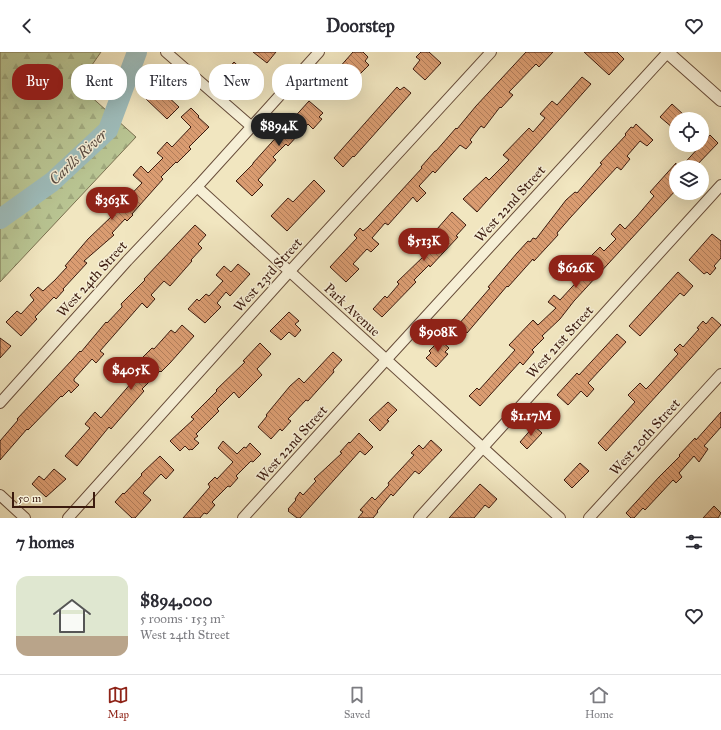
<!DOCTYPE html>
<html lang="en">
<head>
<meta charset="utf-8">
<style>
  body { margin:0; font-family:"IM FELL Great Primer",serif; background:#f7f7f7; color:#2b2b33; height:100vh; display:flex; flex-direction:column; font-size:15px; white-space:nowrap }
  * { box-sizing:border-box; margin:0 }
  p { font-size:13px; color:#7c7c81 }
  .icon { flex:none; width:22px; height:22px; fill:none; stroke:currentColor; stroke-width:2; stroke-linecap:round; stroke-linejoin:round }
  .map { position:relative; height:466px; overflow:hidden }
  .details { display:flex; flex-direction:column; background:#fff; flex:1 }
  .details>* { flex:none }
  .top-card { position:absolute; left:12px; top:12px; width:400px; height:36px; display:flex; gap:8px }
  .buttons { position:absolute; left:669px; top:60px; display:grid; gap:8px }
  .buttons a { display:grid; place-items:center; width:40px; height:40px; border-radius:50%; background:#fff; box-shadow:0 4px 16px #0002; font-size:20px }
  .scale { position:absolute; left:12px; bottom:10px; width:83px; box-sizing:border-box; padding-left:4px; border:2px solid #3b1a0e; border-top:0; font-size:11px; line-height:14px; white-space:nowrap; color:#3b1a0e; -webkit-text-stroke:3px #f6efd6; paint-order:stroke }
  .price { position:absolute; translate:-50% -34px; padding:0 9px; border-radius:14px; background:#8f2418; color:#fff; font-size:13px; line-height:26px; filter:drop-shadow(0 1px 2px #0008) }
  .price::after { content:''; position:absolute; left:50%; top:24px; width:12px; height:9px; margin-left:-6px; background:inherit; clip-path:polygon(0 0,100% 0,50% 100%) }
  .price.active { background:#222; color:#fff }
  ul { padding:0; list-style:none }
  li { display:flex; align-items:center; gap:12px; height:100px; padding:0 16px }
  li span { display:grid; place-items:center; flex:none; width:112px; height:80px; border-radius:12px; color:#555 }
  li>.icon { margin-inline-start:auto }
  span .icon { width:48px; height:48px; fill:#fffc; stroke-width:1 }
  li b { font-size:17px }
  h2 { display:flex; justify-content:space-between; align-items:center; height:48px; padding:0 16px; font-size:17px }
  .pill { padding:0 14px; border-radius:16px; background:#fff; box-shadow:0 4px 16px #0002; font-size:14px; line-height:36px }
  .pill.active { background:#8f2418; color:#fff }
  header { display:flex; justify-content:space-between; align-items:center; height:52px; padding:0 16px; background:#fff; font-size:18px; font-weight:800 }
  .menu { display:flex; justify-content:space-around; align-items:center; height:56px; border-top:1px solid #e1e1e2; background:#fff; font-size:11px; color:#7c7c81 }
  .menu a { display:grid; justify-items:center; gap:2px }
  .menu .active { color:#8f2418 }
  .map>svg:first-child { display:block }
</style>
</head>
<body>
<header><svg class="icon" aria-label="back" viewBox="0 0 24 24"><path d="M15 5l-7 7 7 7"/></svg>Doorstep<svg class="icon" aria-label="heart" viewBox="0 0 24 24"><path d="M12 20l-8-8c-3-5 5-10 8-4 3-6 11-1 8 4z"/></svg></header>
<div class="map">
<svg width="721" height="466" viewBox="0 0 721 466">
  <defs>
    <pattern id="forest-firs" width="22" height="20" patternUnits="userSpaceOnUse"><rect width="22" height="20" fill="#b9c593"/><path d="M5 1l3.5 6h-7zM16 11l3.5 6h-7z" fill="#a0a97e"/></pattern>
    <pattern id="building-back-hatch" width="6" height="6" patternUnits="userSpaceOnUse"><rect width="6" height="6" fill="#da9c71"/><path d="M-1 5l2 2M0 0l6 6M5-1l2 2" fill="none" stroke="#b27e5b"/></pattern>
  </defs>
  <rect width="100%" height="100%" fill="#f1e6c0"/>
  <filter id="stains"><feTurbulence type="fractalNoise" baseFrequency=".005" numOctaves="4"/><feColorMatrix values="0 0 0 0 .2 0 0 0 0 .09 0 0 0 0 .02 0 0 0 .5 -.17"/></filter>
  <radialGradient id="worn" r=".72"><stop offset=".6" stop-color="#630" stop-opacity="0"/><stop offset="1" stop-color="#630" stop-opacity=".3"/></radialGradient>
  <path fill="url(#forest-firs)" stroke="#7a7050" d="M0,0H101L78,33L136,85L0,230Z"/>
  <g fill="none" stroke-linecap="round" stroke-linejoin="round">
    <path stroke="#9ebdbc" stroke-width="20" d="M0,167L52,130L108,78L137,0"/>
  </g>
  <g fill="url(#building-back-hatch)" stroke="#3b1a0e">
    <path d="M253,0H276L267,11Z"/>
    <path d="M353,0H363L368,5L365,9L369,13L360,22L357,19L353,23L334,43L323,34Z"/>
    <path d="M421,0H429L441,11L425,28L413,17L420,8L416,5Z"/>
    <path d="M526,0H553L539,15L536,12L509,40L513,43L501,56L500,55L484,76L481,74L470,88L472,90L466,97L460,93L435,121L433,119L419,134L426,141L417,150L413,145L388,173L385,171L372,186L379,192L371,200L367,197L353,212L359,217L346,230L330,215L357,186L354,183L360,176L363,179L368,175L422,116L421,115L435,99H436L456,76L457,77L476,54Z"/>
    <path d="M584,0H617L624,7L609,23Z"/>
    <path d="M234,10L253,28L243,39L233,31L235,29L225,20Z"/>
    <path d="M582,25L591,32L477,160L463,147L486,125L489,128L509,108L503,103L529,76L533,80L545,66L540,62L552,49L557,53Z"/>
    <path d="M397,35L400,38L404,35L411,41L354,105L353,104L343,115L334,106Z"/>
    <path d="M154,36L162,44L164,41L179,55L167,67L144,45Z"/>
    <path d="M309,49L323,61L319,65L322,67L313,77L308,72L288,94L286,92L273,105L276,108L258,128L263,133L252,144L236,129L253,112V111Z"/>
    <path d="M672,52L684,63L680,67H676V72L673,76L660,65Z"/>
    <path d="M191,56L199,64L198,65L209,75L189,95L191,97L177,111L176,110L161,125L163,127L139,154L132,162L133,163L127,169L125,167L112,181L114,183L84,209L87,211L63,237L64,238L56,247L54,245L35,265L37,267L21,284L6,270L17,259L21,262L34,248L30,243L38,235L43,239L55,228L67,215L65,214L88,187L112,164L100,152L108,144L119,155L142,131L133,123L141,114L148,121L163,106L157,101L167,90L172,95L191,75L181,65Z"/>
    <path d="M636,72L653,88L647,94L640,89L627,104L630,107L621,118L617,115L570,166L557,181L558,183L534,209L533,207L508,235L507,234L467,281L458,273L490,236L488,235L517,201L528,189L530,190L533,186L536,187L566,148L575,140L577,141L602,112L600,111L626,83L625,82L631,75L633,76Z"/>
    <path d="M710,83L718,91L695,115H681Z"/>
    <path d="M676,111V138L574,249L560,267L542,284L544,286L532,298L534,300L523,313L520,310L480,354L469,344L477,336L479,338L515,298L509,293L533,268L538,273L556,256L548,250L554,243L560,248L595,210L590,205L600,195L604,199L616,187L611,182L620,172L625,177L637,164L654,144L650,140Z"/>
    <path d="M314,128L325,139L287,179L271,164L288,146L293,150Z"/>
    <path d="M452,160L466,173L456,184L458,185L443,201L430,215L429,213L414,228L416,230L382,265L373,257L385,244L387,246L399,232L397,230L425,203L423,201L442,181L437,177Z"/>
    <path d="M195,173L206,183L198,192L202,196L191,208L192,209L170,234L164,229L151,243L155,247L147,256L142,251L100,299L104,302L96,311L92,307L74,327V329L79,333L71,341L69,338L62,345L61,344L28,378L27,377L0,408V389L18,368L17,367L72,308L80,299L81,300L106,270L107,271L122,255V254L121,252L145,228L144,227Z"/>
    <path d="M712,182L721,189V206L714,214L716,216L710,223L707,220L704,222L689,208Z"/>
    <path d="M238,212L250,222L230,244L226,240L217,251L221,255L205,271L188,257L197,247L199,249L206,242L209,244L223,229L216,223L224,214L231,220Z"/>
    <path d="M678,220L693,234L684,244L680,241L640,284L629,274Z"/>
    <path d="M289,260L299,269L295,272L301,278L295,285L289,280L281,288L270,279Z"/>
    <path d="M712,265L721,273L606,399L598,391L635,350L628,343L640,331L646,337L650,333L678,302L674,298L680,292L683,295L699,277L697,276L703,269L706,272Z"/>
    <path d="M182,273L194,284L170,311L161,320L160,319L142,337L144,339L111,377L109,375L77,414L65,404L90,376L85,372L95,360L101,366L133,329L145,317L138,310L152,296L154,297L171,278L175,281Z"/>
    <path d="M617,282L626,290L588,331L594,337L587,345L581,339L568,353L557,343L577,321L579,323Z"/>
    <path d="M0,286L11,294L0,306Z"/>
    <path d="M440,288L449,296L445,300L448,302L436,315L426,306L431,301L429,299Z"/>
    <path d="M260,291L271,302L257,317L262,323L239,346L234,340L217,357L219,359L196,382L198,384L194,387L199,391L192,398L191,397L189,398L185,394L180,399L170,389L194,367L191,365L217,339L216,338L245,310L243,309Z"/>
    <path d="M333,300L342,308L333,318L334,320L308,349L306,348L288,367L291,369L282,379L280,377L271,387L258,375L267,364L266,363L290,334L299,326L304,331Z"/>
    <path d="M388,350L397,358L387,368L389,369L380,379L369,368Z"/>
    <path d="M721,360V375L704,394L708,397L699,410L694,404L679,421L682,425L676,431L673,428L645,458L643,456L634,466H631L626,461L659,425L680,404L679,403L695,386L696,388Z"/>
    <path d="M534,374L542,381L527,397L520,390Z"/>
    <path d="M359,381L373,395L365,403L360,399L300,466H297L288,459L289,458L288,457L296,448L295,447L300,440L303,443L316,429L314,427L342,401L340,400L349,390L350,391Z"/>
    <path d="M431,388L442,398L419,422L415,419L393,444L391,442L377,459L378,460L373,466H358L363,460L360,458L372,445L375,448L389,433L388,431L414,403L411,401L419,393L423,397Z"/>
    <path d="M223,389L237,402L244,395L246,396L250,391L261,402L253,410L251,409L236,424L238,426L230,435L228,434L212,450L215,453L207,462L204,461L200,466H183L210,435L208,432L215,425L217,427L233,410L218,396Z"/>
    <path d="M160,404L174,418L166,427L161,422L143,441L151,448L135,466H132L115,450L123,441L124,442L142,423L141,422Z"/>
    <path d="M580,411L589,419L572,436L564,428Z"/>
    <path d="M54,417L66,427L46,445L32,432L39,424L44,428Z"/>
    <path d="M480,432L497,447L489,456L485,453L474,466H449Z"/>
    <path d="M714,454L721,461L718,466H703Z"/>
  </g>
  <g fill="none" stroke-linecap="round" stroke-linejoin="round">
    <g stroke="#684d3a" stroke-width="12">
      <g id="minor">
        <path d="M166,0L252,75"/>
        <path d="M197,135L560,466"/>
        <path d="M0,351L127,209L197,135L319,0"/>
        <path d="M0,443L25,466"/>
        <path d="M68,466L290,219L491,0"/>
        <path d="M243,466L386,308L668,0"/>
        <path d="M419,466L721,133"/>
        <path d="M589,466L721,322"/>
      </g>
    </g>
    <g stroke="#684d3a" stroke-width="14">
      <path id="tertiary" d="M667,0L721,48"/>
    </g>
    <use href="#minor" stroke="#f6efd6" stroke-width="10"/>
    <use href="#tertiary" stroke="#f6efd6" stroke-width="12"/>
  </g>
  <g text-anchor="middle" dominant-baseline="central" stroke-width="3" stroke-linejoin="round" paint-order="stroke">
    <g font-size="14" fill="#3b1a0e" stroke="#f6efd6">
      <text transform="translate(510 152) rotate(-48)">West 22nd Street</text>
      <text transform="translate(268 223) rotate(-48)">West 23rd Street</text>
      <text transform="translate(92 227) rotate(-48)">West 24th Street</text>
      <text transform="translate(352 258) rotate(43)">Park Avenue</text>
      <text transform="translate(560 290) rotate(-48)">West 21st Street</text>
      <text transform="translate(645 385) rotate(-48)">West 20th Street</text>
      <text transform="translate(292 392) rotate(-48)">West 22nd Street</text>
    </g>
    <g font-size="15" font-style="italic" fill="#594b42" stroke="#f6efd6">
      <text transform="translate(78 105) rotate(-43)">Carlls River</text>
    </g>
  </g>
  <rect width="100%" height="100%" filter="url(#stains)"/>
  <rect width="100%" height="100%" fill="url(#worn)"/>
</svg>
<div class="buttons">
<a><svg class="icon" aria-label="locate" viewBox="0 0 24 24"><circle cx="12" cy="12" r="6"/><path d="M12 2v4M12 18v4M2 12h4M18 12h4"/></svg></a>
<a><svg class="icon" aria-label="layers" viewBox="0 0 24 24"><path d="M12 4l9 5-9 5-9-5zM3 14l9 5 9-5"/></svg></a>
</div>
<div class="scale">50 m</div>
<b class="price active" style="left:279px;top:95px">$894K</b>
<b class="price" style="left:112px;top:169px">$363K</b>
<b class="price" style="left:424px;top:210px">$513K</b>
<b class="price" style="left:576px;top:237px">$626K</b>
<b class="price" style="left:438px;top:301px">$908K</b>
<b class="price" style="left:131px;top:339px">$405K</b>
<b class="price" style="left:531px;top:385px">$1.17M</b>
<div class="top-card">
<a class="pill active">Buy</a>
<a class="pill">Rent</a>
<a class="pill">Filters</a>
<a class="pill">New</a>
<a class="pill">Apartment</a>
</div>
</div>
<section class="details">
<h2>7 homes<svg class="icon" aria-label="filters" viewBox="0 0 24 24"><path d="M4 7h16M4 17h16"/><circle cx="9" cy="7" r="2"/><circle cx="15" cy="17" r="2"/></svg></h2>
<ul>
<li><span style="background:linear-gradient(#dfe7d0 75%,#b9a48a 0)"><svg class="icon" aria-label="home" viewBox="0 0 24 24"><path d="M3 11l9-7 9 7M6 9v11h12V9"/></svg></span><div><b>$894,000</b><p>5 rooms · 153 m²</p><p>West 24th Street</p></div><svg class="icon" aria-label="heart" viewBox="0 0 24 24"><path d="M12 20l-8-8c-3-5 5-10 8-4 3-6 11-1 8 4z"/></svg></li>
</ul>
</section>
<nav class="menu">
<a class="active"><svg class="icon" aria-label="map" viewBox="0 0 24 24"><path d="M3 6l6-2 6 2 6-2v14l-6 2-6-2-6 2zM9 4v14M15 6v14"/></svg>Map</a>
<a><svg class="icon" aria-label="saved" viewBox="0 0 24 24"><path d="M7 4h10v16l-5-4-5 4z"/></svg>Saved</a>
<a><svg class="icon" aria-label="home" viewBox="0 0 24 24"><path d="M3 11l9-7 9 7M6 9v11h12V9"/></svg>Home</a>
</nav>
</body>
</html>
